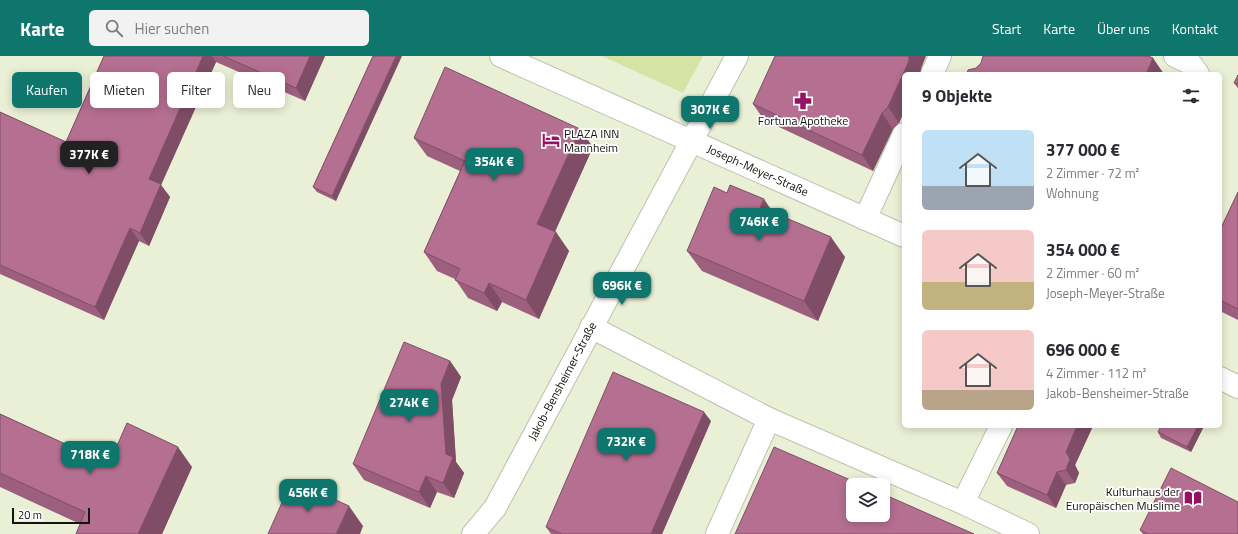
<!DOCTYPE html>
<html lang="de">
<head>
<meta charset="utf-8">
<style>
  body { margin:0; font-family:"Titillium Web",sans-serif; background:#f2f2f3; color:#2b2b33; height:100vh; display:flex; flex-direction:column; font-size:15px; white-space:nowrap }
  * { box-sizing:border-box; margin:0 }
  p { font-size:13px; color:#7c7c81 }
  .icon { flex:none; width:22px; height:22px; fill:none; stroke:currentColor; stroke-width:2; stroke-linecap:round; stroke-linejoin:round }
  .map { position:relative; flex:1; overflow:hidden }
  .drawer { position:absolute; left:902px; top:16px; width:320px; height:356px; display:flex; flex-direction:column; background:#fff; border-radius:6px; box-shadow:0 2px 10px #0003 }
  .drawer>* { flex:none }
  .banner { position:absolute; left:12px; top:16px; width:380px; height:36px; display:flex; gap:8px }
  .controls { position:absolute; left:846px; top:422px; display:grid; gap:8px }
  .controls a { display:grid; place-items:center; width:44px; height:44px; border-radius:6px; background:#fff; box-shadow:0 2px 10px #0003; font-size:20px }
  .scale { position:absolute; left:12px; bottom:10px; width:78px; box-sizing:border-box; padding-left:4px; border:2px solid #13140d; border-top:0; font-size:11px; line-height:14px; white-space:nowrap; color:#13140d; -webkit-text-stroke:3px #fff; paint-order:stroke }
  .price { position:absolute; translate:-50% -34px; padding:0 9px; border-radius:8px; background:#0f766e; color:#fff; font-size:13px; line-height:26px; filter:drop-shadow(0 1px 2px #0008) }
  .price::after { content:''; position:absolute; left:50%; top:24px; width:12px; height:9px; margin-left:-6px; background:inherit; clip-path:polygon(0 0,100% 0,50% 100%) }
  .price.on { background:#222; color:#fff }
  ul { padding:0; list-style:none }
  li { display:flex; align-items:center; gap:12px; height:100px; padding:0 20px }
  li span { display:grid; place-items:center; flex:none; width:112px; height:80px; border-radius:6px; color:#555 }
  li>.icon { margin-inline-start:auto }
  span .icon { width:48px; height:48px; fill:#fffc; stroke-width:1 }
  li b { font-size:17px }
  h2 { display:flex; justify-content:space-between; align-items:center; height:48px; padding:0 20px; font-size:17px }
  .chip { padding:0 14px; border-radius:6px; background:#fff; box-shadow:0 2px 10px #0003; font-size:14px; line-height:36px }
  .chip.on { background:#0f766e; color:#fff }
  header { display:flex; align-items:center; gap:24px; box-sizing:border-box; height:56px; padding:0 20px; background:#0f766e; color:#fff }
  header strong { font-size:19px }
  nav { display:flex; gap:22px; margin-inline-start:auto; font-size:14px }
  .search { width:280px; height:36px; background:#f2f2f3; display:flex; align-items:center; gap:10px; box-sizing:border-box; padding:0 14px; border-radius:6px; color:#7c7c81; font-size:15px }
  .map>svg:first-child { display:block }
</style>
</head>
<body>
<header>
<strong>Karte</strong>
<div class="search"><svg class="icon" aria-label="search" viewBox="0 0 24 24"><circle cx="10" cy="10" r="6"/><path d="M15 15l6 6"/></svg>Hier suchen</div>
<nav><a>Start</a><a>Karte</a><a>Über uns</a><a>Kontakt</a></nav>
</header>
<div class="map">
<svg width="1238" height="478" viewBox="0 0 1238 478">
  <rect width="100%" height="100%" fill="#f7fce8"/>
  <path fill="#eaf0d5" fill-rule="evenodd" d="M0,0H1238V478H0ZM904,18H1220V370H904ZM853,429H883V459H853Z"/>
  <path fill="#d7e3a5" d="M602,0H703L683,37Z"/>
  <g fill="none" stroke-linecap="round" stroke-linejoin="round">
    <g stroke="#bec2af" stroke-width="24">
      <g id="minor">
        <path d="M501,0L904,180"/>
        <path d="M1175,0L1190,7L1198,18"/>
        <path d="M932,18L940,0"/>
        <path d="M865,163L904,78"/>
        <path d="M591,271L769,363"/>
        <path d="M1220,322L1238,331"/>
        <path d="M1001,370L963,447L1028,478"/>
        <path d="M473,478L495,452L737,0"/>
        <path d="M717,478L769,363L963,447"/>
      </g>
    </g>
    <use href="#minor" stroke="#fff" stroke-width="22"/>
  </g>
  <g fill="#9c5f7d">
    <path d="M104,0H325L305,45L216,6L161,129L170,141L149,190L139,185L104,264L0,218V56L66,86Z"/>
    <path d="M373,0L336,145L317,136L313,131Z"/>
    <path d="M921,13L899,67L893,73L873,115L764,64L753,48Z"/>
    <path d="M1238,19V32L1234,27Z"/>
    <path d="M414,82L593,91L555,176L569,195L539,263L502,246L497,255L468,242L455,223L437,215L424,196L460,115L427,100Z"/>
    <path d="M1238,136V264L1220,255V174Z"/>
    <path d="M773,156L845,201L818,265L702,215L687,195Z"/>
    <path d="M450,305L461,321L452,344L456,406L464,417L454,442L437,436L430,452L364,424L353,408Z"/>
    <path d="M0,358L109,408L192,411L162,478H76L80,468L0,431Z"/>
    <path d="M711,365L662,478H551L546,471Z"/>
    <path d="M1018,370H1093L1075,409L1079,417L1075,427L1066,429L1056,452L1007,430L997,417Z"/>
    <path d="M1204,370L1191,396L1161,382L1158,376Z"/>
    <path d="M1140,474L1238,478H1143Z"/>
  </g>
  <g fill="#7f4e66">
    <path d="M203,0H212L216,6L161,129L170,141L149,190L140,177L149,123Z"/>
    <path d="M310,0H325L305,45L296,32Z"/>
    <path d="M396,0H402L336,145L332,140Z"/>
    <path d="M909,0H926L921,13L920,18H904V56L899,67L888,51Z"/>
    <path d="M1153,2L1164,18H1146Z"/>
    <path d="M882,57L893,73L873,115L862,99Z"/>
    <path d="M580,73L593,91L550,186L537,168Z"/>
    <path d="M764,143L778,164L760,151Z"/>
    <path d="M130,172L139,185L104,264L95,251Z"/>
    <path d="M556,176L569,195L539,263L526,244Z"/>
    <path d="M831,181L845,201L818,265L804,245Z"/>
    <path d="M489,227L502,246L497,255L484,237Z"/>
    <path d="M450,305L461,321L452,344L456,406L464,417L454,442L443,427L441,328Z"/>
    <path d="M704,356L711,365L662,478H651Z"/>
    <path d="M1077,370H1093L1075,409L1079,417L1075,427L1066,414V396Z"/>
    <path d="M1198,370H1204L1191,396L1187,391Z"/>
    <path d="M178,391L192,411L162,478H138Z"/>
    <path d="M1057,416L1066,429L1056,452L1047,439Z"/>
    <path d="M426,420L437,436L430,452L419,436Z"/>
    <path d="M349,450L363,470L360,478H336Z"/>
  </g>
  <g fill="#b56f91" stroke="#7f4e66">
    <path d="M104,0H203L149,123L161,128L140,177L130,172L95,251L0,209V56L66,86Z"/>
    <path d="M223,0H310L296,32Z"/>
    <path d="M373,0H396L332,140L313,131Z"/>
    <path d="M775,0H909V5L888,51L882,57L862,99L753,48Z"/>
    <path d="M983,0H1148L1153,2L1146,18H967L968,14L976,12L981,7Z"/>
    <path d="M445,11L580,73L537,168L556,176L526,244L489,227L484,237L455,224L460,213L424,196L465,105L414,82Z"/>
    <path d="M1238,19V28L1234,27Z"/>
    <path d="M730,129L764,143L760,151L831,181L804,245L687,195L714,131L727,137Z"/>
    <path d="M1238,136V253L1220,244V174Z"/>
    <path d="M404,286L450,305L441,328L446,398L453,401L443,427L426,420L419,436L353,408Z"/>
    <path d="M613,316L704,356L651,478H562L546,471Z"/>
    <path d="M0,358L109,408L127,367L178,391L138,478H76L85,456L0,417Z"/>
    <path d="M1018,370H1077L1066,396L1070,403L1066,414L1057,416L1047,439L997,417Z"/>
    <path d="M1161,370H1198L1187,391L1158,376Z"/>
    <path d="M774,391L862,429H853V459H883V438L974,478H735Z"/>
    <path d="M1171,412L1238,446V478H1148L1140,474Z"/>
    <path d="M292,424L349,450L336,478H268Z"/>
  </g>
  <defs>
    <g id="pharmacy-bare" transform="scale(1.38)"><path d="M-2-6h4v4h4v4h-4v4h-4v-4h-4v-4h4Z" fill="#981066" stroke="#fff" stroke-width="2.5" paint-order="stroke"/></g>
    <g id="hotel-bare" transform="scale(1.38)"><path d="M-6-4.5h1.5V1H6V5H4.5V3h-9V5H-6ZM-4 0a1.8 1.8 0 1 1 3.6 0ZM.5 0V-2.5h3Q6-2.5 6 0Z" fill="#981066" stroke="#fff" stroke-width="2.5" paint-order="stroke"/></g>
    <g id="library-bare" transform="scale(1.38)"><path d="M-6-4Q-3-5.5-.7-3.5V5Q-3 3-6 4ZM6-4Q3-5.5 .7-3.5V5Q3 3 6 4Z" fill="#981066" stroke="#fff" stroke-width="2.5" paint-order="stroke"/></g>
  </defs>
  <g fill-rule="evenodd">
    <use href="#pharmacy-bare" x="803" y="45"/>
    <use href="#hotel-bare" x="551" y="84"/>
    <use href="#library-bare" x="1193" y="442"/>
  </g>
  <g text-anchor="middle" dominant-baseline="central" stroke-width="3.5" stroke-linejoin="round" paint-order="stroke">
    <g font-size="12" fill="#13140d" stroke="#fff">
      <text x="803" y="64">Fortuna Apotheke</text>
      <text x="564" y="77" text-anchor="start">PLAZA INN<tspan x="564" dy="14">Mannheim</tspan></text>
      <text x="1180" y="435" text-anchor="end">Kulturhaus der<tspan x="1180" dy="14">Europäischen Muslime</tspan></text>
    </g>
    <g font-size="12" fill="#13140d" stroke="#fff">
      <text transform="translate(758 114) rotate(24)">Joseph-Meyer-Straße</text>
      <text transform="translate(562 325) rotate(-62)">Jakob-Bensheimer-Straße</text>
    </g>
  </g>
</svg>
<div class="controls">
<a><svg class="icon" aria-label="layers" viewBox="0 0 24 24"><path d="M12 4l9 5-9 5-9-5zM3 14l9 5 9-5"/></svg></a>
</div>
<div class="scale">20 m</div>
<b class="price" style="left:710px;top:74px">307K €</b>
<b class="price on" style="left:89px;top:119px">377K €</b>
<b class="price" style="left:494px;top:126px">354K €</b>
<b class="price" style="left:759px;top:186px">746K €</b>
<b class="price" style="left:622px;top:250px">696K €</b>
<b class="price" style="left:409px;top:367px">274K €</b>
<b class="price" style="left:626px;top:406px">732K €</b>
<b class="price" style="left:90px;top:419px">718K €</b>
<b class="price" style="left:308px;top:457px">456K €</b>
<div class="banner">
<a class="chip on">Kaufen</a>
<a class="chip">Mieten</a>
<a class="chip">Filter</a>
<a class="chip">Neu</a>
</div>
<section class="drawer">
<h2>9 Objekte<svg class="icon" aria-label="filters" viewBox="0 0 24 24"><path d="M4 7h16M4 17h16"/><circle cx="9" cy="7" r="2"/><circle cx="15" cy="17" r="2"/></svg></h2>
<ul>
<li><span style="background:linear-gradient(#bfe0f5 70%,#9aa5b1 0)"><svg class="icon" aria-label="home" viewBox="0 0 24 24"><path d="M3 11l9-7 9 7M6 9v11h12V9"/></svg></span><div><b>377 000 €</b><p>2 Zimmer · 72 m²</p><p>Wohnung</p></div></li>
<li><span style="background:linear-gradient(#f6c9c9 65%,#c2b280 0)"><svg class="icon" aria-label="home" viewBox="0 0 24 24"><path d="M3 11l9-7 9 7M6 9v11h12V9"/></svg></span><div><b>354 000 €</b><p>2 Zimmer · 60 m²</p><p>Joseph-Meyer-Straße</p></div></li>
<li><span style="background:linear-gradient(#f6c9c9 75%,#b9a48a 0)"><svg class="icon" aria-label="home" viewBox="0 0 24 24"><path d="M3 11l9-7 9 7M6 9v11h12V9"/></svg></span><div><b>696 000 €</b><p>4 Zimmer · 112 m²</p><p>Jakob-Bensheimer-Straße</p></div></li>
</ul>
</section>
</div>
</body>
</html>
